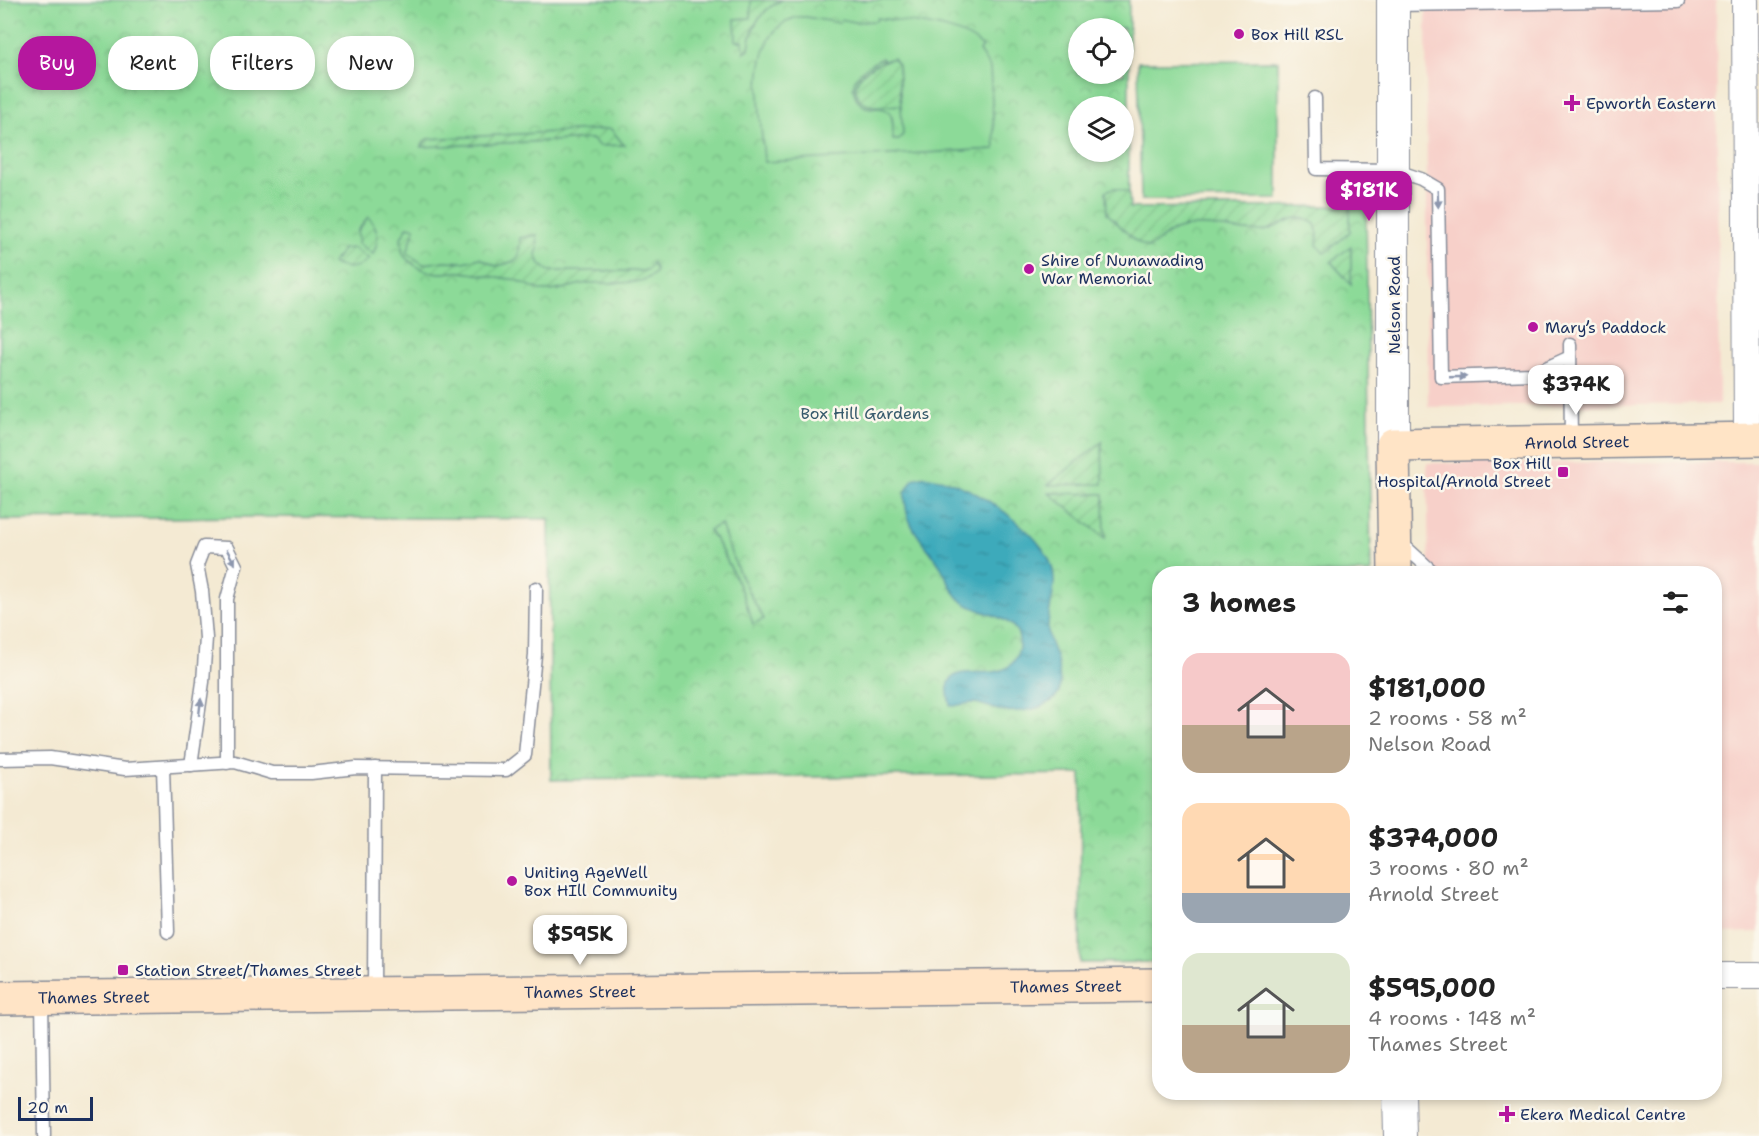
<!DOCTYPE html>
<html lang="en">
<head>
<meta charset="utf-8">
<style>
  body { margin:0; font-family:"Shantell Sans",sans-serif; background:#f2f2f2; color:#222; height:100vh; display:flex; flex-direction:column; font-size:22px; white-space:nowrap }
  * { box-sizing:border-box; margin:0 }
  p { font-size:20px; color:#767676 }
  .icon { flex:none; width:33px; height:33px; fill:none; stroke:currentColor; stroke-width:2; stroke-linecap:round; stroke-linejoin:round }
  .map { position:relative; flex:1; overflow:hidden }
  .side { position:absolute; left:1152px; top:566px; width:570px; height:534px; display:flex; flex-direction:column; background:#fff; border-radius:24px; box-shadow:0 3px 9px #0003 }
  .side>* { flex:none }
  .top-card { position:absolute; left:18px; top:36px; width:570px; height:54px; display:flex; gap:12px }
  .tools { position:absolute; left:1068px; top:18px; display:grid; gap:12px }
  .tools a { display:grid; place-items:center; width:66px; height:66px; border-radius:50%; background:#fff; box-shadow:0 3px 9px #0003; font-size:30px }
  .scale { position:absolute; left:18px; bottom:15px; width:75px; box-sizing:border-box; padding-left:6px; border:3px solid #1b2f5e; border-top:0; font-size:16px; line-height:21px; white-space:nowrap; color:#1b2f5e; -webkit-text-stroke:4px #fbf7ec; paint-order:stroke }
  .price { position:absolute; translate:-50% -51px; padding:0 14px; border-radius:12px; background:#fff; color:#222; font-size:20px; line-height:39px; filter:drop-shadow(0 2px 3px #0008) }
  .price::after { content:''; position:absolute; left:50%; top:36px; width:18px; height:14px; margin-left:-9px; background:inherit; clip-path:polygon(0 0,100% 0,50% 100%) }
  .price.on { background:#b5179e; color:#fff }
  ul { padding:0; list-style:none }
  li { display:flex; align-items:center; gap:18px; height:150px; padding:0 30px }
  li span { display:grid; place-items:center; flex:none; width:168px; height:120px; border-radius:18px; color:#555 }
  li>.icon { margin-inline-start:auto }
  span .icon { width:72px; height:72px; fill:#fffc; stroke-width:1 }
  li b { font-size:26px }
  h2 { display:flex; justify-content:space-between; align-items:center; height:72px; padding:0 30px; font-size:26px }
  .chip { padding:0 21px; border-radius:24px; background:#fff; box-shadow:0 3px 9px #0003; font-size:21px; line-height:54px }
  .chip.on { background:#b5179e; color:#fff }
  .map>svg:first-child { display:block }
</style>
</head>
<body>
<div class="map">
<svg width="1759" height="1136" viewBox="0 0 1759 1136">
  <defs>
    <pattern id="park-crowns" width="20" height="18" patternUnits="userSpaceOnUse" patternTransform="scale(1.5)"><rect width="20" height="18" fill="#8cda98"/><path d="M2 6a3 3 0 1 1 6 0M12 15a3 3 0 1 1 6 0" fill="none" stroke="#78bb85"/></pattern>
    <pattern id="garden-furrows" width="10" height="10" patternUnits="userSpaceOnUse" patternTransform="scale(1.5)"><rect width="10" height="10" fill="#8cda98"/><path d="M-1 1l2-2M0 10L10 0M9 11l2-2" fill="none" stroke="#78bb85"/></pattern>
    <pattern id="water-ripples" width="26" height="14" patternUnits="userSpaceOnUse" patternTransform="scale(1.5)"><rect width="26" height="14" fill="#3caabb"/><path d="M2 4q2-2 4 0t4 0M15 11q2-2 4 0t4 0" fill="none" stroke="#328b9b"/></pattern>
  </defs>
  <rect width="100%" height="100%" fill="#fbf7ec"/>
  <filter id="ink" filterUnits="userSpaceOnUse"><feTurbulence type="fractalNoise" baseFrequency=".0167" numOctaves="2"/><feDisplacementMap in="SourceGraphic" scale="12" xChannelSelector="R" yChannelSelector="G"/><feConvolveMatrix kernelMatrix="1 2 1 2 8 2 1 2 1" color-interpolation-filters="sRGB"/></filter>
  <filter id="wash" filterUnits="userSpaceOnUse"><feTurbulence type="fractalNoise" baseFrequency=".008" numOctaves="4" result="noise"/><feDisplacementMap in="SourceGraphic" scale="24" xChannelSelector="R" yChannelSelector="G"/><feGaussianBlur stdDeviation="1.35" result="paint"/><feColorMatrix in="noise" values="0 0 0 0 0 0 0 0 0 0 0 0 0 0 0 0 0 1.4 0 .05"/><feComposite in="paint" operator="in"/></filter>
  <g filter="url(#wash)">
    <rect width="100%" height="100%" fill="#f4ead3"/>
    <g fill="#f7d0c9">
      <path d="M1426,0H1716L1719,404L1428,407Z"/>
      <path d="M1759,462V932L1715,933L1714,573H1429L1427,463Z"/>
    </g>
    <path fill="url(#park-crowns)" stroke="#54847b" stroke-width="1.5" fill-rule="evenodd" d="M0,0H1129V208L1366,206L1371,573H1160L1159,962L1080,963L1081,774L551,780L549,519L249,517L0,520ZM1078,28H1124V74H1078ZM1078,106H1124V152H1078Z"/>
    <g fill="url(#garden-furrows)" stroke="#54847b" stroke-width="1.5">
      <path d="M751,0H782C761,10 751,25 749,49L744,52L743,41H736L735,19L751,18Z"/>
      <path d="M890,58H893L898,65L901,105C891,105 878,108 868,105C862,102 857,97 856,91C853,74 877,63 890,58Z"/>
      <path d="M611,129L624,145L599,146L592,139L421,147L427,139Z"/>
      <path d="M1114,188L1129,192L1130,208L1350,206V232L1325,253L1317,245L1318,234L1315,224C1292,209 1284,227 1263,231C1235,235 1207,218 1175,230C1165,234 1158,244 1148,248L1134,240L1107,213L1106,191Z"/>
      <path d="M368,217C379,228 380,240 373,254L358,243L359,238L357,232Z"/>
      <path d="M408,226L415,228L407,253L423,264L445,261L464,262L480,258L496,266L505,264L514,261L519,256L520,238L537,235L538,249L536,254L540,264L549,271H643L649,269L652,263L656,271C648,287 607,282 591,283C576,283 561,292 546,291C533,290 523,280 511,279C494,277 478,274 461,272C455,271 449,273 443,273C428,273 412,267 403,254L401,238Z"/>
      <path d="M1351,246V284L1331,262Z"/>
      <path d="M354,248L369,259C358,269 345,270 332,263L343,249Z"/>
      <path d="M1102,442L1103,484L1048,485Z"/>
      <path d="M1049,493L1104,494L1105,538Z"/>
    </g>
    <g fill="#8cda98" stroke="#54847b" stroke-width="1.5" fill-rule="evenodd">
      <path d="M797,17H806L839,23L841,19L854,22L876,21L877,18C910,23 958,24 983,47L979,51L990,68L995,149L764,162C762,120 743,32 797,17ZM882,58L884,61L893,58L898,65L903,134L899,140H893C892,132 895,118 889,112C883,105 873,110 866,107C860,104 856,99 854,92C850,74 869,65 882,58Z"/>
      <path d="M1278,61V199L1141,200L1138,62Z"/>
      <path d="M721,524C731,558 746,590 764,619L753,624C743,591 728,559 709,530Z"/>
    </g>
    <path fill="url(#water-ripples)" stroke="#2c6c8c" stroke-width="1.5" d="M925,476C936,478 946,480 956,484C988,497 1046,536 1053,571C1057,591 1047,610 1048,630C1048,640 1053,648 1056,657C1059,669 1061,681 1059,693C1048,710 1016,714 998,710C991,708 983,704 975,703C968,703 959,705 952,706L950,705C949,699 947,692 948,687C952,657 1002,689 1017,656C1019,650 1020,641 1018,634C1012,616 979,613 964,603C952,593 949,582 942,569C926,541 904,530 905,493L913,479Z"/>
  </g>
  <g filter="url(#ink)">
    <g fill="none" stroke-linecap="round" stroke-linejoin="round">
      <g stroke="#888c98" stroke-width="15">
        <g id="service">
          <path d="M1394,5L1678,1"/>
          <path d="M1315,98L1316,169L1394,170L1421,179L1438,189L1441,377L1533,374L1570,357"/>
          <path d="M1570,344L1571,441"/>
          <path d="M1400,542L1434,573"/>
          <path d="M0,759L50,758L125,769L235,762L272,773H311L356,768L506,770L525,755L535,655L536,588"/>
          <path d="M191,765L203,682L206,638L202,591L197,565L204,547L227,548L236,566L227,599V763"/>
          <path d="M163,767L168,932"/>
          <path d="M374,992L375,768"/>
          <path d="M42,999L44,1136"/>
        </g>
      </g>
      <g stroke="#888c98" stroke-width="28">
        <g id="minor">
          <path d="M1745,0L1747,439"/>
          <path d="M1714,976H1759"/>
        </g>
      </g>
      <g stroke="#888c98" stroke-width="34">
        <g id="tertiary">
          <path d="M1393,0V445"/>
          <path d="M1399,1092L1400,1136"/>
        </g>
      </g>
      <g stroke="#888c98" stroke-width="36">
        <g id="secondary">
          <path id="s1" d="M1395,573L1393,445L1759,439"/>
          <path id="s2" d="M0,998L1160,985"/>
        </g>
      </g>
      <use href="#service" stroke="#fff" stroke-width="12"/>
      <use href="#minor" stroke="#fff" stroke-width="26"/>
      <use href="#tertiary" stroke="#fff" stroke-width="32"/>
      <use href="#secondary" stroke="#ffe4c6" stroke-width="33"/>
    </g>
    <defs><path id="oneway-solid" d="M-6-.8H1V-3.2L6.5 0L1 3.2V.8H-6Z" transform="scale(1.5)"/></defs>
    <g fill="#8d97ae">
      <use href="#oneway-solid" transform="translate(1438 199) rotate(88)"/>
      <use href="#oneway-solid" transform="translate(1458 377) rotate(-2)"/>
      <use href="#oneway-solid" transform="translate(231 557) rotate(60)"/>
      <use href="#oneway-solid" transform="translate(200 707) rotate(-83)"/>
    </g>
  </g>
  <g fill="#b5179e" stroke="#fbf7ec" stroke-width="2">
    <circle cx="1239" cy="34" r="6"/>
    <path d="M1569 94h6v6h6v6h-6v6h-6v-6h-6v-6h6z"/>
    <circle cx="1029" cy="269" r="6"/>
    <circle cx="1533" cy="327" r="6"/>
    <rect x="1557" y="466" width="12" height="12" rx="3"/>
    <circle cx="512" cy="881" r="6"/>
    <rect x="117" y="964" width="12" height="12" rx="3"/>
    <path d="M1504 1105h6v6h6v6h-6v6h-6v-6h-6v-6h6z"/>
  </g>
  <g text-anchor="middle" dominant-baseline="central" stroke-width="5" stroke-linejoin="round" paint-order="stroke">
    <g font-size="16" fill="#1b2f5e" stroke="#fbf7ec" text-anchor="start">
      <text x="1251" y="34">Box Hill RSL</text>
      <text x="1586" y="103">Epworth Eastern</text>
      <text x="1041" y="260">Shire of Nunawading<tspan x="1041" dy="18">War Memorial</tspan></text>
      <text x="1545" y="327">Mary’s Paddock</text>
      <text x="1551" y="463" text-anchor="end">Box Hill<tspan x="1551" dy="18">Hospital/Arnold Street</tspan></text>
      <text x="524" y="872">Uniting AgeWell<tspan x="524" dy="18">Box HIll Community</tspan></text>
      <text x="135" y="970">Station Street/Thames Street</text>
      <text x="1520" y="1114">Ekera Medical Centre</text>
    </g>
    <g font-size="16" fill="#1b2f5e" stroke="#fbf7ec">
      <text transform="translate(1394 305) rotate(-90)">Nelson Road</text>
      <text stroke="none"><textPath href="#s1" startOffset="312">Arnold Street</textPath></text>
      <text stroke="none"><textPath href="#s2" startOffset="1066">Thames Street</textPath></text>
      <text stroke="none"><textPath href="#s2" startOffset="580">Thames Street</textPath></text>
      <text stroke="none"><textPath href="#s2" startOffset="94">Thames Street</textPath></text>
    </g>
    <g font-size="16" fill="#375a6c" stroke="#fbf7ec">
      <text x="865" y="413">Box Hill Gardens</text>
    </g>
  </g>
</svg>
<div class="tools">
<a><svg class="icon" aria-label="locate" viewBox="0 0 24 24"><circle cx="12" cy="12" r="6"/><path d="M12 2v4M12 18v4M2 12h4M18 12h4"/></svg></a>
<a><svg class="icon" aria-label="layers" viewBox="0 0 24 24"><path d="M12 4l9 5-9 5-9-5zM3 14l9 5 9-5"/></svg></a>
</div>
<div class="scale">20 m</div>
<b class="price on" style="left:1369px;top:222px">$181K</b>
<b class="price" style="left:1576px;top:416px">$374K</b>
<b class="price" style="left:580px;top:966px">$595K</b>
<div class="top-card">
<a class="chip on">Buy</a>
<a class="chip">Rent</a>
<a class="chip">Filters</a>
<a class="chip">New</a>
</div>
<section class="side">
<h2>3 homes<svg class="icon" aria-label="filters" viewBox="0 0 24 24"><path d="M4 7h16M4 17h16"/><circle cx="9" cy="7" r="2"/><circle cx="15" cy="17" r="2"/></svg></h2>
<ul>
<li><span style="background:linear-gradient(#f6c9c9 60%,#b9a48a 0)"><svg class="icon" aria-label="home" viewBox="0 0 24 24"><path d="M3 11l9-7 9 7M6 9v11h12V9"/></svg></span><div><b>$181,000</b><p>2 rooms · 58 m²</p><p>Nelson Road</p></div></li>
<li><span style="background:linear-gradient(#ffd9b3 75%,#9aa5b1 0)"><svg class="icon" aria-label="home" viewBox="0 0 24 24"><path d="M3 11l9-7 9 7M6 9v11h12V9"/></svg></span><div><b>$374,000</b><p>3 rooms · 80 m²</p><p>Arnold Street</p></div></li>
<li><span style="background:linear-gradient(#dfe7d0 60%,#b9a48a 0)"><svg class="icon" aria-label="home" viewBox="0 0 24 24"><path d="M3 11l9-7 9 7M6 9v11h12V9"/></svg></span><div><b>$595,000</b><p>4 rooms · 148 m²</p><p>Thames Street</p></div></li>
</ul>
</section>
</div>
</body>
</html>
